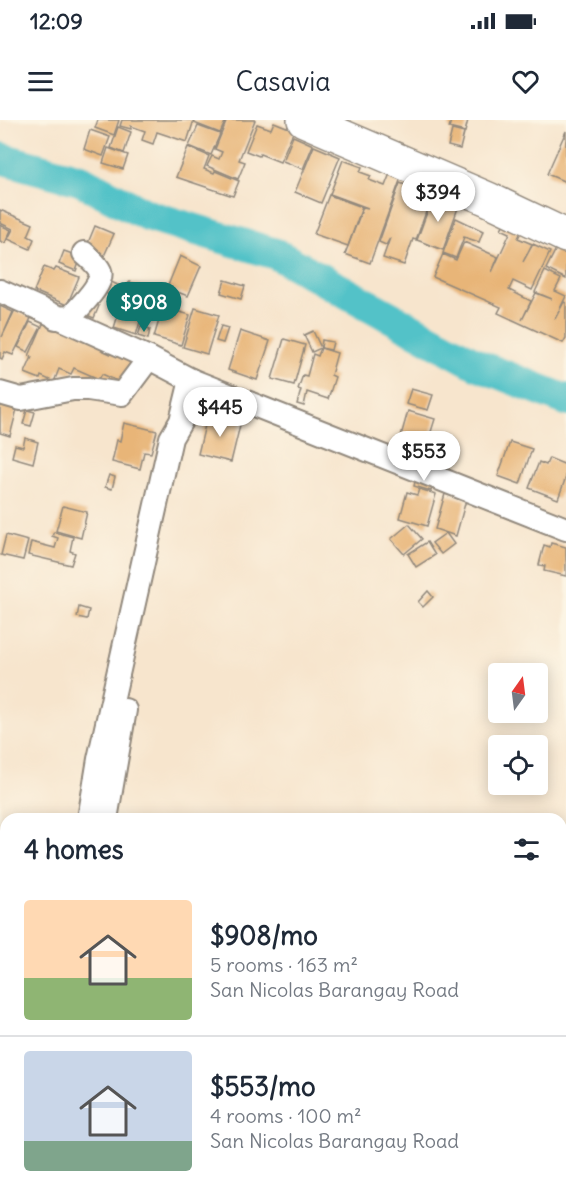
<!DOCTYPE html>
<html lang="en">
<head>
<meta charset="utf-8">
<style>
  body { margin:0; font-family:Delius,sans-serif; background:#f6f6f7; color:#1f2937; height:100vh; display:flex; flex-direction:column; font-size:22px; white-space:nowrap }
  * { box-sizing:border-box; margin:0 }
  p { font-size:20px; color:#747a83 }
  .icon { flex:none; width:33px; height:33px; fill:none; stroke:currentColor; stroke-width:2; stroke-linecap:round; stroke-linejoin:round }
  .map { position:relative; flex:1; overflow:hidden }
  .details { position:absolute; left:0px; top:693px; width:567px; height:386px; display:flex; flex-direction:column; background:#fff; border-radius:18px 18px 0 0; box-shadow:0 3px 15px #0003 }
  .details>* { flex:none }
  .needle { width:39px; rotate:14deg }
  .controls { position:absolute; left:488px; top:543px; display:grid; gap:12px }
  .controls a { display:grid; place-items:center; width:60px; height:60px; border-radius:6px; background:#fff; box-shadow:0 3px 15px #0003; font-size:30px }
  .price { position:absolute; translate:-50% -51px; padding:0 14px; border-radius:21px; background:#fff; color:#222; font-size:20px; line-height:39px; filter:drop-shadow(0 2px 3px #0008) }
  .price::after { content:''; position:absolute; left:50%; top:36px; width:18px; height:14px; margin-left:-9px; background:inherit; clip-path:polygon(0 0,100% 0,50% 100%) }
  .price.on { background:#0f766e; color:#fff }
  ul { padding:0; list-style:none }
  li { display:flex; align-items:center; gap:18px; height:150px; padding:0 24px }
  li+li { border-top:2px solid #e0e1e3 }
  li span { display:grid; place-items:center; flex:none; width:168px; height:120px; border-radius:6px; color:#555 }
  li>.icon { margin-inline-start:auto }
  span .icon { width:72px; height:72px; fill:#fffc; stroke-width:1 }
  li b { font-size:26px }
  h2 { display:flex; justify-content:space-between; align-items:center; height:72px; padding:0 24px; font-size:26px }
  .status { display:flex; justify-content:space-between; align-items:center; height:42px; padding:0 30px; background:#fff; direction:ltr }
  .status svg { height:16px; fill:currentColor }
  header { display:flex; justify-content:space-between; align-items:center; height:78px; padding:0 24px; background:#fff; font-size:27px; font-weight:600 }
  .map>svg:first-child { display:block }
</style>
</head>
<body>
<div class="status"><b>12:09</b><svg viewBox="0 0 49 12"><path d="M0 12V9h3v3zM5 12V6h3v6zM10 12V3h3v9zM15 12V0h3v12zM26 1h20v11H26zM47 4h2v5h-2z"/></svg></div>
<header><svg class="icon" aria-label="menu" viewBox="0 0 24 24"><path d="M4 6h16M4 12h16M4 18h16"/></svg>Casavia<svg class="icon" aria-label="heart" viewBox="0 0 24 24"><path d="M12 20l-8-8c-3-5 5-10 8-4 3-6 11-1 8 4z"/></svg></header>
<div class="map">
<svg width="566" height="1078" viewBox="0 0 566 1078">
  <rect width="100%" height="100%" fill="#fcf5e5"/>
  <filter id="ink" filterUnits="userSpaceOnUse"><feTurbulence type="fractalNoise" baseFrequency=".0167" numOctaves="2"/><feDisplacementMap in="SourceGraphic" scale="12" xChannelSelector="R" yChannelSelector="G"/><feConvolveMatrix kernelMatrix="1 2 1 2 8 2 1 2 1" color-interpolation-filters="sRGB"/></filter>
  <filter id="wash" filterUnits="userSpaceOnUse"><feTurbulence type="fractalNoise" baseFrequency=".008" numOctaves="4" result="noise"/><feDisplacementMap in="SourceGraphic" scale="24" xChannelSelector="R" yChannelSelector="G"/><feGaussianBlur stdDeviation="1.35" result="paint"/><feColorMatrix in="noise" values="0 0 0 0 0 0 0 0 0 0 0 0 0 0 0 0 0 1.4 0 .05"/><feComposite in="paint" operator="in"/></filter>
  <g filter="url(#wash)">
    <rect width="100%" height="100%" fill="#f7e5cd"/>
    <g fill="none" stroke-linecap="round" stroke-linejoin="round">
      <path stroke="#53c2c8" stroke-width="32" d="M0,38L80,60L147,95L276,134L478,245L566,280"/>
    </g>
    <g id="blocks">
      <g fill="#e8b578">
        <path d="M98,0H119L114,15L95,8Z"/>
        <path d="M122,0H194L187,22L157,12L153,24L142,20L145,11L131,6V9L120,6Z"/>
        <path d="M196,0H226L220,13L194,3Z"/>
        <path d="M227,0H255L239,40L245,42L238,59L207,46L212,36L219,39L222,32L215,29Z"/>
        <path d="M451,0H468L465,12L449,8Z"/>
        <path d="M274,2L294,10L280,42L260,34L259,36L246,31L257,4L271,9Z"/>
        <path d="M198,6L220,14L211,35L189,26Z"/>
        <path d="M118,7L131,12L124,33L111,28Z"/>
        <path d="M90,10L110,17L103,36L84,29Z"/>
        <path d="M452,10L464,13L460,29L448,26Z"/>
        <path d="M566,11V62L547,54Z"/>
        <path d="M293,16L313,25L303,49L283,41Z"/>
        <path d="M314,26L340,37L321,83L295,72Z"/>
        <path d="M188,27L209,36L204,49L214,53L215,51L239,61L233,76L176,57Z"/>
        <path d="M108,28L128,35L123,49L103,43Z"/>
        <path d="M343,40L362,47L360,52L371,56L369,60L385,66L391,51L402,55L370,143L345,134L363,87L368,88L330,74Z"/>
        <path d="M400,63L432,75L416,120L413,119L404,145L383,138L390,118L386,125L379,122Z"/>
        <path d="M329,75L362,87L348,126L314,114Z"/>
        <path d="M433,76L459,85L443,130L417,120Z"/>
        <path d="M0,90L33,104L28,116L34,119L30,129L8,119L13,109L0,103Z"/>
        <path d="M456,98L483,111L479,122L464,117L456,138L443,133Z"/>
        <path d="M507,98L524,106L518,118L532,124L523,142L533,124L550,132L532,170L513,161L509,170L531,181L522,200L536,173L552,179L535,172L545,151L561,159L555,171L566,176L555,199L564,182L566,183V218L563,223L498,193L501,187L433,157L443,134L456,140L464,122L498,137L492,152L510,113L501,109Z"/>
        <path d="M0,105L11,110L5,123L0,121Z"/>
        <path d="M95,106L114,114L103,138L85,130Z"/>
        <path d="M560,121L566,125V159L546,149Z"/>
        <path d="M64,131L81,137L76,151L59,144Z"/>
        <path d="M180,136L201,146L188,176L167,168Z"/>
        <path d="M44,147L54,151L56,148L79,157L67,185L34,171Z"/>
        <path d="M105,159L120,166L115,177L100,171Z"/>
        <path d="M225,160L245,166L241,179L221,173Z"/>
        <path d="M129,162L154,169L151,179L126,171Z"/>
        <path d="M125,172L147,179L136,215L114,208Z"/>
        <path d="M148,179L155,181L151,193L145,191Z"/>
        <path d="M86,182L99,186L94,198L82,193Z"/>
        <path d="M0,186L13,192L2,217L15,190L31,198L13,235L5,232L2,239L0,238Z"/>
        <path d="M163,187L190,195L181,225L154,217Z"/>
        <path d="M195,188L219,195L207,234L183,227Z"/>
        <path d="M47,195L132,238L122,263L102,254L99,259L74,248L71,254L59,249L54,262L41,256L40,259L25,253L32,237L29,236Z"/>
        <path d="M30,202L41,207L28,232L18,227Z"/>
        <path d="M141,206L150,209L148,219L138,216Z"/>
        <path d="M221,206L228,208L223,223L216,221Z"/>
        <path d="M240,211L270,221L257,260L228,250Z"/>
        <path d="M313,211L321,228L312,232L304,215Z"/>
        <path d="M284,219L305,225L294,265L272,259Z"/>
        <path d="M322,220L333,222L331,230L321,228Z"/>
        <path d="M321,228L337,233L331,255L335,257L328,279L307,272L304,286L297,284L301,270L298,269L303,255L307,256L313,234L318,236Z"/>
        <path d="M411,269L433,275L428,290L406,284Z"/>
        <path d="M0,276L19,281L10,316L0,313Z"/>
        <path d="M27,290L35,292L31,306L23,304Z"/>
        <path d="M408,291L435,299L425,331L399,323Z"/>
        <path d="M208,293L241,301L231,342L198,334Z"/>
        <path d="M124,303L157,311L151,333L144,332L140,349L112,342L117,320L120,321Z"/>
        <path d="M25,318L38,322L33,343L12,337L15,325L23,327Z"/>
        <path d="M510,322L532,329L520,364L498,356Z"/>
        <path d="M549,338L566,345V357L558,379L529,368L539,342L546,345Z"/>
        <path d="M417,354L435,358L431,371L414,366Z"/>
        <path d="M109,355L115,357L112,369L105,367Z"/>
        <path d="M419,369L436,374L427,406L400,398L407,372L417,375Z"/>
        <path d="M445,374L466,380L456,416L435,409Z"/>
        <path d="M63,386L87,392L81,418L56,411Z"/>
        <path d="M409,404L422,419L404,434L391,419Z"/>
        <path d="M54,412L73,417L70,431L75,433L71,445L28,435L31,422L55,428L58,418L52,416Z"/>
        <path d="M446,413L454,424L441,434L432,423Z"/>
        <path d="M6,415L28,421L23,440L1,435Z"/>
        <path d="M427,422L435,435L416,447L408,434Z"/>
        <path d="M551,423L566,427V456L544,451L545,446L539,445L544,425L550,427Z"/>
        <path d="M428,471L433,477L423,487L418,482Z"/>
        <path d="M79,487L89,490L87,499L77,497Z"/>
        <rect x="51" y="1072" width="121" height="6"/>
      </g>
    </g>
  </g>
  <g filter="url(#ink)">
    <use href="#blocks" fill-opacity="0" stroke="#91887c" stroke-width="1.5"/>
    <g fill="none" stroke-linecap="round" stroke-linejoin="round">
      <g stroke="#91887c" stroke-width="26">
        <g id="minor">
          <path d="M0,171L149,238L191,260L566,409"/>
          <path d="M56,198L71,197C79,187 105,163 100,151C97,144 89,138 84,133"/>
          <path d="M0,273L21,279L73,269H88L122,274L149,238"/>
          <path d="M89,699L99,639L171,318L181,301L191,260"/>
          <path d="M106,699L125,590"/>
          <path d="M17,1078L19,1072"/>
        </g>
      </g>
      <g stroke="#91887c" stroke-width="36">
        <path id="highway" d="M304,0L488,79L566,116"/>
      </g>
      <use href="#minor" stroke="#fff" stroke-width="22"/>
      <use href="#highway" stroke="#fff" stroke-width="33"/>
    </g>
  </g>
</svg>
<div class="controls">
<a><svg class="needle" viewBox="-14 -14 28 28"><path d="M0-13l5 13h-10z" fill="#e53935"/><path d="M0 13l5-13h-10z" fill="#747a83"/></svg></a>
<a><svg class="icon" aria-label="locate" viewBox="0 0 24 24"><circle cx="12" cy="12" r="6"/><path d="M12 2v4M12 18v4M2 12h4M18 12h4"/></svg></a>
</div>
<b class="price" style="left:438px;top:103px">$394</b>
<b class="price on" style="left:144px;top:213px">$908</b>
<b class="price" style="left:220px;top:318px">$445</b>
<b class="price" style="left:424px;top:362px">$553</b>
<section class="details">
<h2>4 homes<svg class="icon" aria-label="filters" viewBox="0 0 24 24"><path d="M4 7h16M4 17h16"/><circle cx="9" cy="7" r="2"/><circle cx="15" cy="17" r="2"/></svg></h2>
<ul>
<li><span style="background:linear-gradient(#ffd9b3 65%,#8fb573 0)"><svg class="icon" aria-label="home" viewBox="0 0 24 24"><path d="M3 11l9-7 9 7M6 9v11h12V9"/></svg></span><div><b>$908/mo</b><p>5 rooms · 163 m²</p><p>San Nicolas Barangay Road</p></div></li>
<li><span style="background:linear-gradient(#c9d6e8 75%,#7fa58c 0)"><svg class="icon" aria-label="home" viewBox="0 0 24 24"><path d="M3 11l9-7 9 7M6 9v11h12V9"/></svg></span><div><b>$553/mo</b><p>4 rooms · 100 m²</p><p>San Nicolas Barangay Road</p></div></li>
</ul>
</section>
</div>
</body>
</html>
